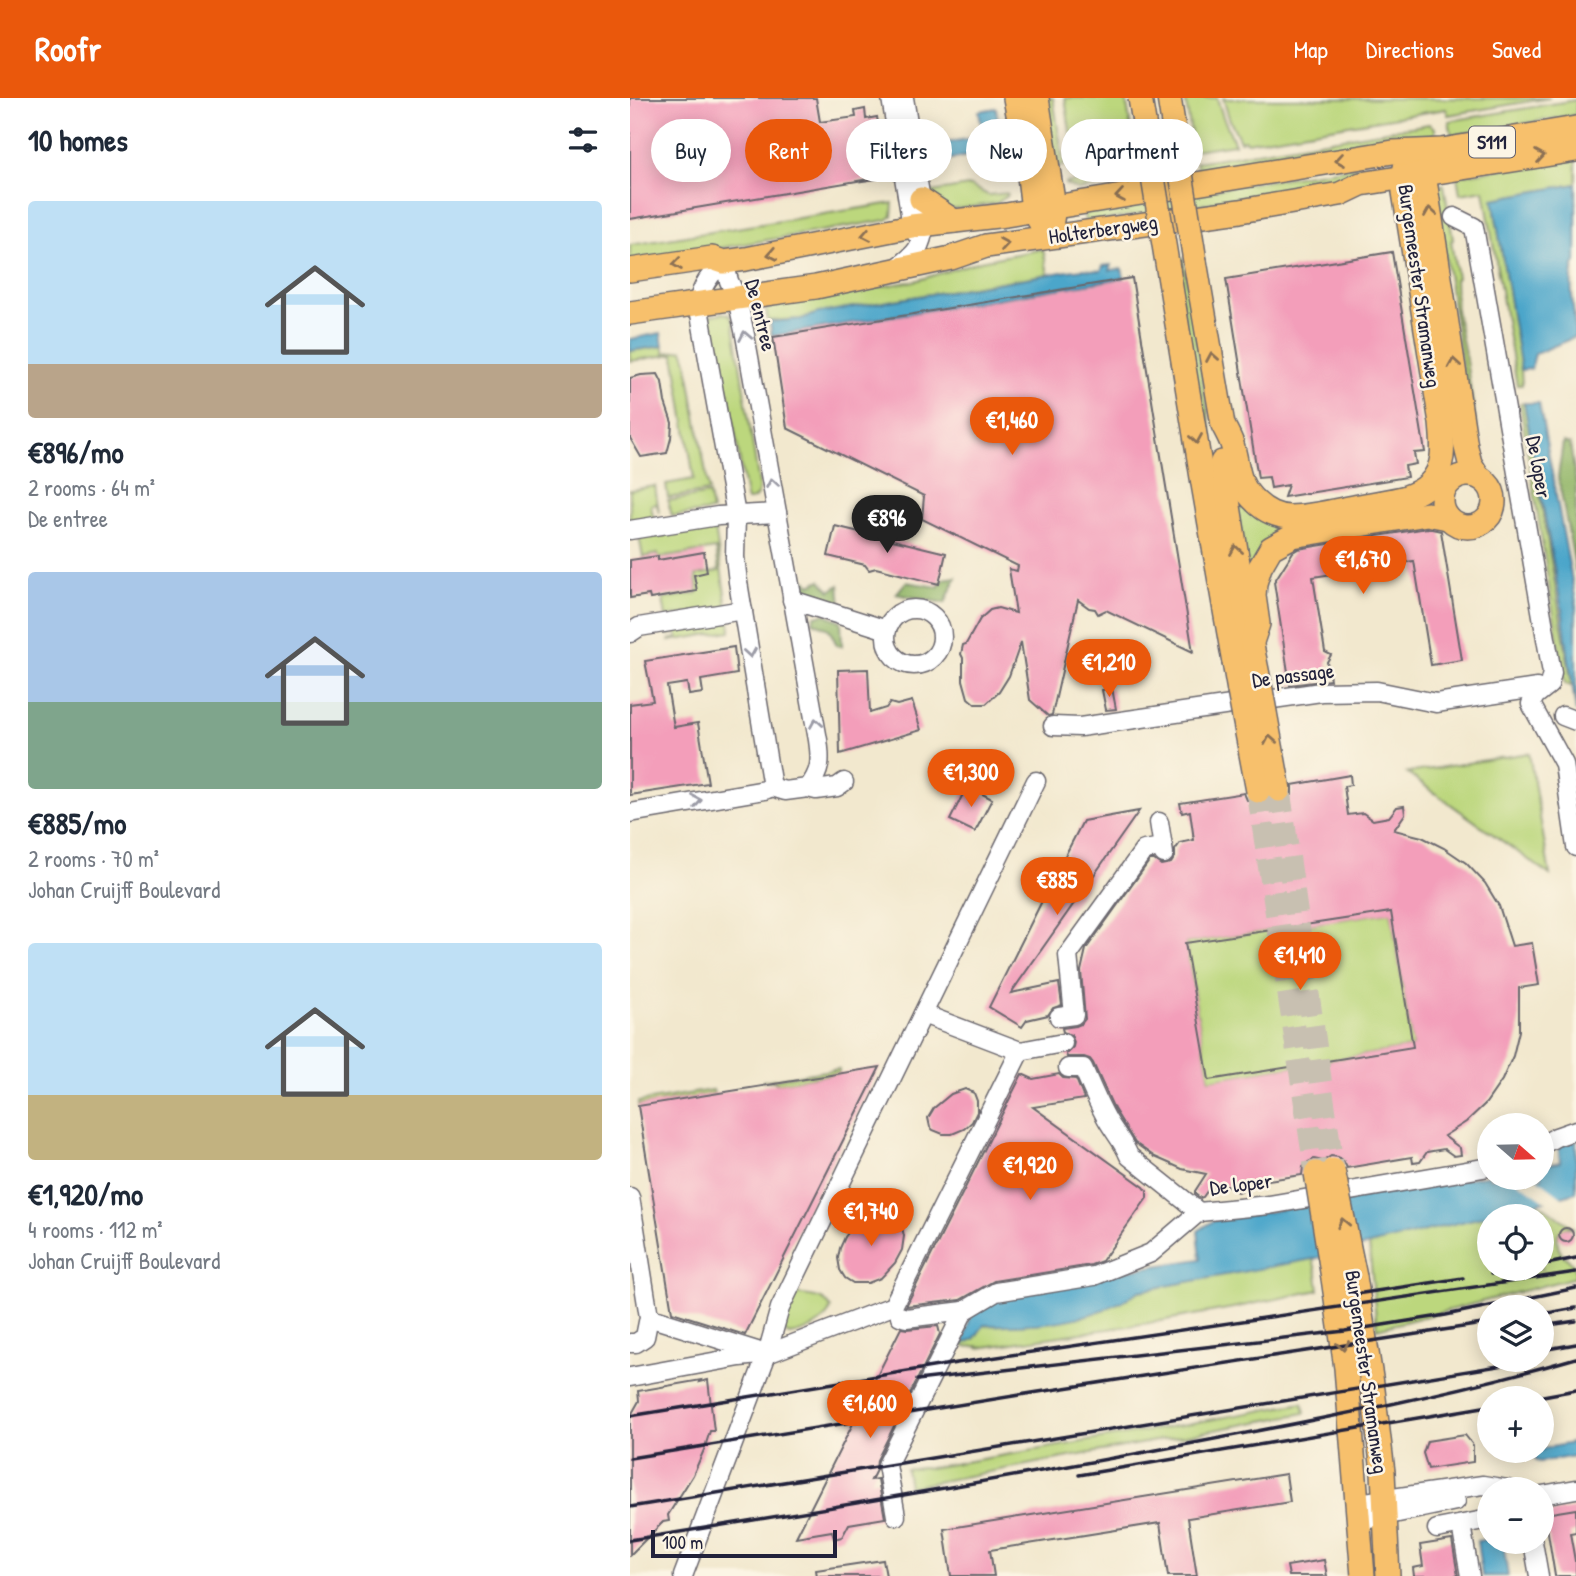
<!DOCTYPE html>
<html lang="en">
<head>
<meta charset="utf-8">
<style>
  body { margin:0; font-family:"Patrick Hand",sans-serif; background:#f6f6f7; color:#1f2937; height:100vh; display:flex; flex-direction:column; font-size:26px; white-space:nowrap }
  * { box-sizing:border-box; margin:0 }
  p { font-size:23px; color:#747a83 }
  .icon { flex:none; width:38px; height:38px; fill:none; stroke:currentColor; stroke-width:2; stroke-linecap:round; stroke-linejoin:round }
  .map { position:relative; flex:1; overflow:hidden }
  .sheet { display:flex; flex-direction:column; background:#fff; width:630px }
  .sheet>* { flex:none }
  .banner { position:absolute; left:21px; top:21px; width:665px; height:63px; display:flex; gap:14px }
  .needle { width:46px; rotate:110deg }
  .fabs { position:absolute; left:847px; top:1015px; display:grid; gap:14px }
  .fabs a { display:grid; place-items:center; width:77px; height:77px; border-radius:50%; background:#fff; box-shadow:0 4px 18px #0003; font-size:35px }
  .scale { position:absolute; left:21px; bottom:18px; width:186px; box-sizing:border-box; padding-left:7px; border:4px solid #22223b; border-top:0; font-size:19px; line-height:24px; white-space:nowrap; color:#22223b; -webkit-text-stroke:5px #fcf5e5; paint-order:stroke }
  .price { position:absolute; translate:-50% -60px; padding:0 16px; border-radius:24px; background:#ea580c; color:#fff; font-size:23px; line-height:46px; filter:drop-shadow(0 2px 4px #0008) }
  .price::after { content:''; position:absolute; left:50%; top:42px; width:21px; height:16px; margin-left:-10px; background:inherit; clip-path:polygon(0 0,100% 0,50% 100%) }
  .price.on { background:#222; color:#fff }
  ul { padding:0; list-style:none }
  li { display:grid; align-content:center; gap:14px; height:371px; padding:0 28px }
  li span { display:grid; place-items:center; height:217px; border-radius:7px; color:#555 }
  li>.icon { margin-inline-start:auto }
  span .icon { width:126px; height:126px; fill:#fffc; stroke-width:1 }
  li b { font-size:30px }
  h2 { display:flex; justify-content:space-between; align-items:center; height:84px; padding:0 28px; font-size:30px }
  .tag { padding:0 24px; border-radius:32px; background:#fff; box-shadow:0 4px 18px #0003; font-size:24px; line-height:63px }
  .tag.on { background:#ea580c; color:#fff }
  header { display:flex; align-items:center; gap:42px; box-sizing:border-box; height:98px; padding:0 35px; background:#ea580c; color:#fff }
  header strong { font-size:33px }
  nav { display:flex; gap:38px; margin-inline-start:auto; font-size:24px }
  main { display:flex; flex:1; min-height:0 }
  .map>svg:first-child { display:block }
</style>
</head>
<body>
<header>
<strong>Roofr</strong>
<nav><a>Map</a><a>Directions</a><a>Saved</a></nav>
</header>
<main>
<section class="sheet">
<h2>10 homes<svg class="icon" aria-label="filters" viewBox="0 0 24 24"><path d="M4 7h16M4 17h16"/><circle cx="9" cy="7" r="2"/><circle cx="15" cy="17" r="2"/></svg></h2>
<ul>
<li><span style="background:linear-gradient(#bfe0f5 75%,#b9a48a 0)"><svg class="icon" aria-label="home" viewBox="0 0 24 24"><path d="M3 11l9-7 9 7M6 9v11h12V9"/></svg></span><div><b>€896/mo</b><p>2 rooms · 64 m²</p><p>De entree</p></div></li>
<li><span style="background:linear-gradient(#a9c7e8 60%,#7fa58c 0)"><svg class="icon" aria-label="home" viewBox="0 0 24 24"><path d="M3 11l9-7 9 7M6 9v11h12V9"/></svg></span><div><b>€885/mo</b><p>2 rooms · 70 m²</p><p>Johan Cruijff Boulevard</p></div></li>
<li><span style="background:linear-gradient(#bfe0f5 70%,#c2b280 0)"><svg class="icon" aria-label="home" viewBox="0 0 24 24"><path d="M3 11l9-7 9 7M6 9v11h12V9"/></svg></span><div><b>€1,920/mo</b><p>4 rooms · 112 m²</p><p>Johan Cruijff Boulevard</p></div></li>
</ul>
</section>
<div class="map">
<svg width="946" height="1478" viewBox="0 0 946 1478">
  <rect width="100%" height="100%" fill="#fcf5e5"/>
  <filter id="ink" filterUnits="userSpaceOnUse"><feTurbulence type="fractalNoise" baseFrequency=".0143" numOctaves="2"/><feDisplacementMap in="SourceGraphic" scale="14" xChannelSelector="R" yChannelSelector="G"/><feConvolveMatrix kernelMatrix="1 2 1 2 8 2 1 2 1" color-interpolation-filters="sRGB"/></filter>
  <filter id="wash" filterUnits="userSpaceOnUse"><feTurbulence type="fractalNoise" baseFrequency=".00686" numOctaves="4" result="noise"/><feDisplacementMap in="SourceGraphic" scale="28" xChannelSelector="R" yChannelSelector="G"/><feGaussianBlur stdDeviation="1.57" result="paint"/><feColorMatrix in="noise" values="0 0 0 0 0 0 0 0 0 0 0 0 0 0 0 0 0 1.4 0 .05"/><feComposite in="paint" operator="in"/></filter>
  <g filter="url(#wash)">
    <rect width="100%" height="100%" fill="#f2e8ce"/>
    <g fill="#bcd77d" stroke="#6f7c5c" stroke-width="2" fill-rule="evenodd">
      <path d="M412,0H423L434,68L423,69Z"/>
      <path d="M435,0H496L506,62L456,70L455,64L445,66Z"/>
      <path d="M555,0H587L593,19L605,46L564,52Z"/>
      <path d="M593,0L598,1L920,0L818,17L816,11L617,44L614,42L610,43L599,20Z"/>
      <path d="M946,2V17L822,37L819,23Z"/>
      <path d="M799,26L805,30V40L634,68L583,70L568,73L566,64Z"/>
      <path d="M946,58V86L863,101L891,272L892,287H887L854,92L830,96L827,78Z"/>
      <path d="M769,62L763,75L456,125L455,123L453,112Z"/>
      <path d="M508,73L509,82L448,92L435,86L436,85Z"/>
      <path d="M812,86L814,87L823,142L821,143L827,180L825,181L826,212L835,257L852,364L847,365L806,97Z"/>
      <path d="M338,88H341L358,97L377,95L378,97L367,105L327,111H318L295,95Z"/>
      <path d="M263,105L262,118L257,122L0,165V147Z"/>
      <path d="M413,151L418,176L188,215L171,221L138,223L136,211L150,205L285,183L350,163Z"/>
      <path d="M553,160L607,494L600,497L545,161Z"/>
      <path d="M92,215L99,216L103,222L129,386C129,394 127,403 117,402L116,399L98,293L81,253L78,218Z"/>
      <path d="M33,248L35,255L53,252L56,260L79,393L38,400L36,386L64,381L44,256L0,263V253Z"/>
      <path d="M894,305L942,588L935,586L890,306Z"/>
      <path d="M25,388L29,415L27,406L21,407L23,419H25L26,422L0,427V392Z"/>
      <path d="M604,393L649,426L650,439L620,484Z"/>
      <path d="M79,396L82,413L42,418L38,403Z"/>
      <path d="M84,424L97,509L36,519L33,501L68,495L66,477L89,473L86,451L29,460L28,456L13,459L9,438Z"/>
      <path d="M100,523L101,533L39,543V542L48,540L47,535L38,537L37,534Z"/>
      <path d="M899,655L920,777L777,675Z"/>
      <path d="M761,814L783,949L579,982L555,845Z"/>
      <path d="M209,971V975L146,986L145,983H132Z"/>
      <path d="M83,992L84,996L8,1008V1004Z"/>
      <path d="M908,1105L944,1130L937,1129L928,1135C923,1163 946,1156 946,1179L747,1231L739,1146ZM859,1118H912V1171H859Z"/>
      <path d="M679,1160L683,1161L687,1176L689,1192L603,1210L519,1225L348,1250V1248L335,1249L333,1246L344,1241L354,1227C409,1228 462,1225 509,1193Z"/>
      <path d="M165,1196C178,1198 194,1197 201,1210C195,1226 175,1235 159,1237L152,1232L150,1224Z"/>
      <path d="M673,1305L675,1315L279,1389L276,1371L291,1369L299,1370L540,1329Z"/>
    </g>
    <g fill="#95b86c" stroke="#5c6d54" stroke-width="2">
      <path d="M933,344L940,346L946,385V474L928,379Z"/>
      <path d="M326,479L315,505L266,496L276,484L308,489L314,481Z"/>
      <path d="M176,482L180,487L191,482L200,493L209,487L211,508L175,494L170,486Z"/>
      <path d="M195,516L211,523L212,548L207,547L199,531L183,524L185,518Z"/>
    </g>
    <g fill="#4ca6ca" stroke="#376482" stroke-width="2">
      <path d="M366,10L372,44L361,47L360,54L301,65L299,48L353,38L349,13Z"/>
      <path d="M946,86V163C936,185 946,214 945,239L905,256L901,271L891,272L863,101Z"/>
      <path d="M481,167L480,172L492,171L494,180L142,238L140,224L171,221L188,215L438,173L453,171L471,173L473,168Z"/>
      <path d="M31,235L33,248L0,253V241Z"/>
      <path d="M894,305H909L946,504V614L933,518Z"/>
      <path d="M946,1043V1094L908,1105L683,1161L509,1193C462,1225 409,1228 354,1227L344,1241L333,1246L347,1195L571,1161L568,1133L583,1123L859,1077V1080H912V1068L930,1064L928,1046Z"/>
      <path d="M946,1344V1358L910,1364L906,1363L903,1355L905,1353H912V1351Z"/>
      <path d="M859,1441V1444H873L878,1478H852L847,1443Z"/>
    </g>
    <path fill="#f2e8ce" d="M882,1080H907L935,1101L920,1106Z"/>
    <g id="blocks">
      <g fill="#f39eba" fill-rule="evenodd">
        <path d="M0,0H186L190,24L226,19L225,13L235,11L236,21L247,19L255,66L250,67L252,76L246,77L247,81L232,83L233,82L0,121Z"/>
        <path d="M762,154L795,354L784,355L786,366L775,368L777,379L654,399L658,387L641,390L639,379L628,380L596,181Z"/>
        <path d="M502,180L563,554L476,512L468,516L465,511L459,510L448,502L422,617L418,618L400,602L391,544L379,578L369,594L356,606H345L338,600L333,582V560L331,556L333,547L336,546L350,521L360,512L368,510L386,515L379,471L387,473L388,468L292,421L294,398L157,330L143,239Z"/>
        <path d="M28,276L32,284L35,304L42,325L41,340L37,355L11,359L0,340V280L11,277Z"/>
        <path d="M205,428L316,455L309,486L246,470L239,472L235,467L198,458Z"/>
        <path d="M797,430L811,433L832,562L801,567L784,463L683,479L695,554L701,557L697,564L700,582L660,587L644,484L663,454L668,451Z"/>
        <path d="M74,454L77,474L64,477L67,493L20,501L19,497L0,500V462L28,458V462Z"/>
        <path d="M104,549L107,576L71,582L73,595L59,597L57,585L37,588L44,629L68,625L78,685L0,697V606L23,603L15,563Z"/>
        <path d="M238,571L240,615L256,610L260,605L267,607L282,603L291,632L210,656L208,572Z"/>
        <path d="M482,590L486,611L476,612L472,592Z"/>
        <path d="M720,677L721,687L714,688L718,717L733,715L743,722L759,719L767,709L774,708L775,716L764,732L792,739L814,750L836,765L855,785L869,808L882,848L902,845L909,887L889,890V933L883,958L872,982L856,1005L836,1024L814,1038L830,1050L831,1057L824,1058L814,1051L797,1054L790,1064L783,1065L782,1059L717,1070L713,1062L708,1059L701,1058L693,1063L684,1061L678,1064L673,1069L672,1077L613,1086L614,1092L607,1094L597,1087L580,1089L573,1099L570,1100L565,1096V1093L576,1076L552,1071L541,1066L525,1059L505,1045L484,1011L463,965L460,961L454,959H437L436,956L443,949L444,944L441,937L433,934L432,930L446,928L451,926L455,921L451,873L456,851L520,762H524L531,767L541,765L545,759V752L550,745L564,742L560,713L552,715L550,705L614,695L617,702L624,706L631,707L639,701L644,705L651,706L657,703L662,697V687ZM761,814L783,949L579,982L555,845Z"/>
        <path d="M337,688L362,701L345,734L320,722Z"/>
        <path d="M509,713L381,895L429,885L432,907L423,910L418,917L397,922L392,929L359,909L424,779L453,723Z"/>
        <path d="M250,969L115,1237L42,1214L8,1008Z"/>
        <path d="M392,976L403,981L429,976L433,980L446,981L454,1001L403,1009L514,1089L517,1093V1100L472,1163L461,1167L364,1183L330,1202L276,1208Z"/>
        <path d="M335,991L344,995L347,1003V1014L342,1024L334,1031L322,1036H313L303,1032L300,1029L298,1020L304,1010L321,996Z"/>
        <path d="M248,1115L260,1116L271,1125L274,1138L272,1152L265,1165L251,1180L238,1185H223L215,1180L210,1172L208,1160L210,1150L215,1139L224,1127L235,1119Z"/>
        <circle cx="936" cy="1137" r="7"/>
        <path d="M308,1228L310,1236L247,1362L246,1372L241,1382L248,1381L255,1420L219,1426L212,1439L204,1441L202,1433L166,1439L271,1230L277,1231Z"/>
        <path d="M71,1282L70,1284L78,1282L84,1333H80L74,1352L63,1377L38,1417L39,1423L33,1424L0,1457V1319L9,1303L8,1293Z"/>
        <path d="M835,1337L843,1347V1364L798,1371L793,1355L797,1343Z"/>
        <path d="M656,1376L660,1404L558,1420L567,1478H538L530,1425L360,1452L364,1478H321L314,1431Z"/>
        <path d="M946,1411V1434L940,1435L945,1463H946V1478H925L915,1416Z"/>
        <path d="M822,1442L828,1478H784L783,1470L793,1468L790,1447Z"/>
        <path d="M253,1462L256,1478H187L186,1472Z"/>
        <path d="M694,1462L697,1478H659L657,1468Z"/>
      </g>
    </g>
  </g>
  <g filter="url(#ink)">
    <use href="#blocks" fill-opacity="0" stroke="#6b676e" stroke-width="2"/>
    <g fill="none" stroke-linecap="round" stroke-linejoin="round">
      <g stroke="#c8c0b1" stroke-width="23" stroke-dasharray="23 11" stroke-linecap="butt">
        <path d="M649,692L703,1072"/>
        <path d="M628,693L686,1075"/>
      </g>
      <g stroke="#6b676e" stroke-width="21">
        <g id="minor">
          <path d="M261,0L282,128L287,137"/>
          <path d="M824,119L844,129L922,575L919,587L905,598L901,606L934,666L946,749"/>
          <path d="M268,169C287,155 291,150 295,126L274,0"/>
          <path d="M0,432L88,418L147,415"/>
          <path d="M162,502L257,532"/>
          <circle cx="284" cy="539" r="28"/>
          <path d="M0,535L9,529L113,512"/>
          <path d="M933,618L946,623"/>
          <path d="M423,628L450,629L691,594L747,593L806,605L907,590"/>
          <path d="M142,689L108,484L105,459L106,417L68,205C72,187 80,176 94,164L99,183L107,200L115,237L188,642C191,663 191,673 178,690"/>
          <path d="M142,689L155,693L178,690L186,692L207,689L214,684"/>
          <path d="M0,715L135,692L142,689"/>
          <path d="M529,724L534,756"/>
          <path d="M293,916L390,953"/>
          <path d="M429,919L444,917L438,857L514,752L533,749"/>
          <path d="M438,970H453C461,988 468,1006 478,1023C485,1035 494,1045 499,1058L569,1114L639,1107L859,1069"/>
          <path d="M912,1047L926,1039L946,1032"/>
          <path d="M0,1099L19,1219L15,1239L6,1245H0"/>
          <path d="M270,1218L276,1220L334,1213L366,1194L464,1178L521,1155L569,1114"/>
          <path d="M28,1222L127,1253"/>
          <path d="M0,1279L110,1259L137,1256L263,1208L390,953L433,945"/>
          <path d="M912,1397L946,1391"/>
          <path d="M728,1405L853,1387L878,1391"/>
          <path d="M266,1418L257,1367L334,1213"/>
          <path d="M730,1423L826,1403"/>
          <path d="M831,1427L840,1478"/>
          <path d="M807,1431L859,1421"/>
          <path d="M903,1444L909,1478"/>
          <path d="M53,1478L137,1256L150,1210L406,683"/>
        </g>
      </g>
      <g stroke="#6b676e" stroke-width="26">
        <g id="major">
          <path d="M385,0L398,70L403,112L410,124"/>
          <path d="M407,0L424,109L422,122"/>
          <path d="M786,64L794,76L836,349L840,365L848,378"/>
          <path d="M291,101L324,123"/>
          <path d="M565,163L593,327C596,333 600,340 602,346C609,369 606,386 626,404C635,413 648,419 660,419C680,419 708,412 729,408C744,405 761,403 776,399C785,396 793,392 799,386C816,369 813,347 811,325L774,94L773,80L776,65"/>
          <path d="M538,171L573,386L609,593"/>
          <path d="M0,172L82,160L94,164L116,161L282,128L376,117L763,54L812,52L946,30"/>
          <path d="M0,215L186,189L321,160L356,148L610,113L710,96L731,86L946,52"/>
          <path d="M592,364L618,528L631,592"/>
          <circle cx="838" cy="403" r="26"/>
          <path d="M622,544L628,526L624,498L625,485L630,469L641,450L663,438L797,416L818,420"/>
          <path d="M725,1179L743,1292L753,1374L758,1478"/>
          <path d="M703,1180L716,1270L733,1478"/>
        </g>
      </g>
      <use href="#minor" stroke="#fff" stroke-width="18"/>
      <use href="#major" stroke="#f7c06c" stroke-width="23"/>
      <g stroke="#22223b" stroke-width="3.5">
        <path d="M912,1167L946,1160"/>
        <path d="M861,1176L892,1171"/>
        <path d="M726,1196L833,1180"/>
        <path d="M912,1216L946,1210"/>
        <path d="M912,1228L946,1223"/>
        <path d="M912,1252L946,1246"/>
        <path d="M287,1282L715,1233L816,1217L946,1190"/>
        <path d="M902,1300L946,1292"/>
        <path d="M0,1318L327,1265L946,1174"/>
        <path d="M0,1360L402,1295L859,1225"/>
        <path d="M449,1377L859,1308"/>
        <path d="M0,1409L906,1262"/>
        <path d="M0,1442C183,1413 366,1382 548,1348C681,1323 816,1298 946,1260"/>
      </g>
      <g stroke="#6b676e" stroke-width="26" stroke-linecap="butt">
        <g id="major-bridge">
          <path d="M510,0L538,171"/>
          <path d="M539,0L565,163"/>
          <path d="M631,592L649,692"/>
          <path d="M609,593L628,693"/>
          <path d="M703,1072L725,1179"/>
          <path d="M686,1075L703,1180"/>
        </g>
      </g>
      <use href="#major-bridge" stroke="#f7c06c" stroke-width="23"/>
    </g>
    <defs><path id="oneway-chevron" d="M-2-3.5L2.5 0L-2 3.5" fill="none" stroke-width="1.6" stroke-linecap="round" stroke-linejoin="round" transform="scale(1.75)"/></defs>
    <g stroke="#8c7154">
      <use href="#oneway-chevron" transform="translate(910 58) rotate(-9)"/>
      <use href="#oneway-chevron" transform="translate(710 62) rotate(171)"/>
      <use href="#oneway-chevron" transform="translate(490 98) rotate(171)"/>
      <use href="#oneway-chevron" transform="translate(800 114) rotate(-99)"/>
      <use href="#oneway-chevron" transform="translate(236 137) rotate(169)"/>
      <use href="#oneway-chevron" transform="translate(374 146) rotate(-9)"/>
      <use href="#oneway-chevron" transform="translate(142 156) rotate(169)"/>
      <use href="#oneway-chevron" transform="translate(47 166) rotate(172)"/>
      <use href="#oneway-chevron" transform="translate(582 259) rotate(-100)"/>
      <use href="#oneway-chevron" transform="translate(824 265) rotate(-99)"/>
      <use href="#oneway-chevron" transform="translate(566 341) rotate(81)"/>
      <use href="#oneway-chevron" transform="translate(606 452) rotate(-99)"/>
      <use href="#oneway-chevron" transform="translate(640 642) rotate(-100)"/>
      <use href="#oneway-chevron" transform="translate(713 1125) rotate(-102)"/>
      <use href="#oneway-chevron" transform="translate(713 1248) rotate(81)"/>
    </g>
    <g stroke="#9c9ca7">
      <use href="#oneway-chevron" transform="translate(115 238) rotate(-101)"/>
      <use href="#oneway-chevron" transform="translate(142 385) rotate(-100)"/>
      <use href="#oneway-chevron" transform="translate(120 555) rotate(81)"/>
      <use href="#oneway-chevron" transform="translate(186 625) rotate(-99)"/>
      <use href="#oneway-chevron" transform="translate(67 703) rotate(-10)"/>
    </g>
  </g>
  <g text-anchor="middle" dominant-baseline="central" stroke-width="5" stroke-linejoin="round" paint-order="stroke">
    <rect fill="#fcf5e5" stroke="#63616e" stroke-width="2" x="839" y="28.5" width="46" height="31" rx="5"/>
    <g font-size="19" font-weight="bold" fill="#22223b">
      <text x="862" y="44">S111</text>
    </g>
    <g font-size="21" fill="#22223b" stroke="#fcf5e5">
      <text transform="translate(473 131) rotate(-8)">Holterbergweg</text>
      <text transform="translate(790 188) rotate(82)">Burgemeester Stramanweg</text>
      <text transform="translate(131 217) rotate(76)">De entree</text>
      <text transform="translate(909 369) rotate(80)">De loper</text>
      <text transform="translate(663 577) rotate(-7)">De passage</text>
      <text transform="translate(611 1086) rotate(-7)">De loper</text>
      <text transform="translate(737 1274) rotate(82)">Burgemeester Stramanweg</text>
    </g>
  </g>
</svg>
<div class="fabs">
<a><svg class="needle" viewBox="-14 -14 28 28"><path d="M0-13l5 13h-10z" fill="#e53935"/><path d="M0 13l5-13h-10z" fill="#747a83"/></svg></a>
<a><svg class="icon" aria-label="locate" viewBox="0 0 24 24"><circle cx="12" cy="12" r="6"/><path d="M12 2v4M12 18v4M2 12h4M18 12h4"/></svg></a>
<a><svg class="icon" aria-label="layers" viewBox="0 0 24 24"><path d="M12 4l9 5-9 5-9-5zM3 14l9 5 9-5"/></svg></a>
<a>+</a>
<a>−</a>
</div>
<div class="scale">100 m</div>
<b class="price" style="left:382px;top:359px">€1,460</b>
<b class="price on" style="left:257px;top:457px">€896</b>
<b class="price" style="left:733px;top:498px">€1,670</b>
<b class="price" style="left:479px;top:601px">€1,210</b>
<b class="price" style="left:341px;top:711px">€1,300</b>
<b class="price" style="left:427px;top:819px">€885</b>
<b class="price" style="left:670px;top:894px">€1,410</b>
<b class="price" style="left:400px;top:1104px">€1,920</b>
<b class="price" style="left:241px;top:1150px">€1,740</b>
<b class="price" style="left:240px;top:1342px">€1,600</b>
<div class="banner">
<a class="tag">Buy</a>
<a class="tag on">Rent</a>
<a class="tag">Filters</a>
<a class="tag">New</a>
<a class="tag">Apartment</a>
</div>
</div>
</main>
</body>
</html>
